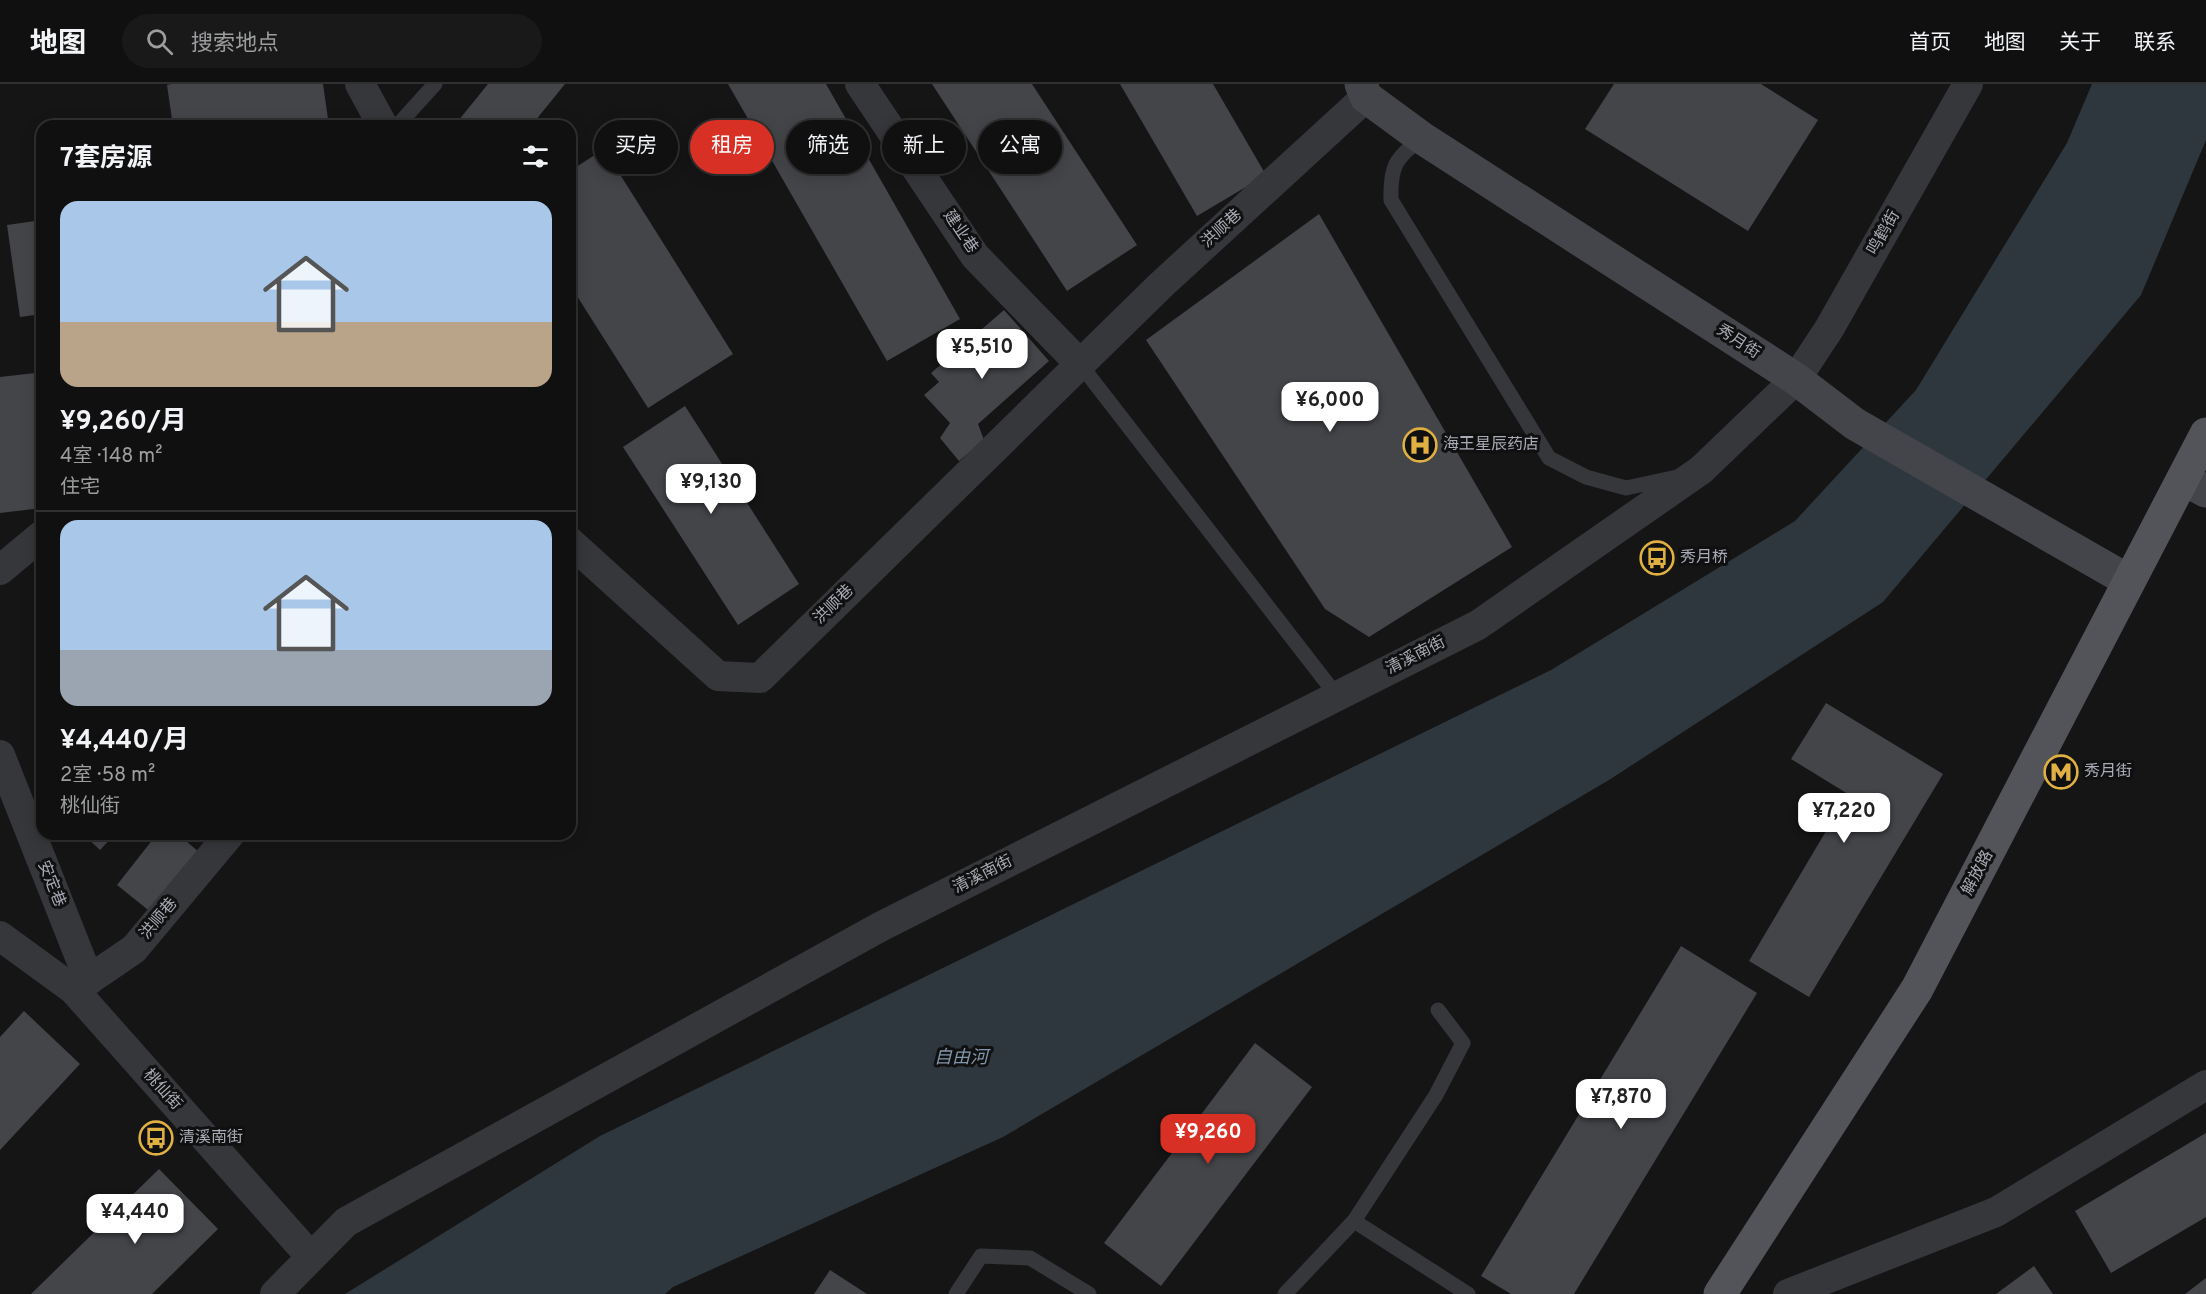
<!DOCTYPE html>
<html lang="zh">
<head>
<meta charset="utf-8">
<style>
  body { margin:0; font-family:Overpass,"Noto Sans SC",sans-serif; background:#191919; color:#f1f3f6; height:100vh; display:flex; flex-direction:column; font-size:22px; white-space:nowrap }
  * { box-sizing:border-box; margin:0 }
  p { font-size:20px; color:#9c9d9f }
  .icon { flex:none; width:33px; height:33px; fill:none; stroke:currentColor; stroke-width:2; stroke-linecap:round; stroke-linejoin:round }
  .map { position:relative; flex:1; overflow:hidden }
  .drawer { position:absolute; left:36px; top:36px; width:540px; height:720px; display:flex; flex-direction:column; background:#101010; border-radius:18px; box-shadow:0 3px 15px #0003,0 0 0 2px #303030 }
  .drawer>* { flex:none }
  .banner { position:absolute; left:594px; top:36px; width:570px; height:54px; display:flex; gap:12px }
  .price { position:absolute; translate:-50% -51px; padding:0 14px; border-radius:12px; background:#fff; color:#222; font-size:20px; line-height:39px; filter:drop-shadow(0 2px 3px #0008) }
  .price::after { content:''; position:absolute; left:50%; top:36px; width:18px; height:14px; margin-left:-9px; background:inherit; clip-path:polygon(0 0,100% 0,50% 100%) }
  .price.current { background:#d93025; color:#fff }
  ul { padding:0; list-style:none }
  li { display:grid; align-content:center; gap:12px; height:318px; padding:0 24px }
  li+li { border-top:2px solid #303030 }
  li span { display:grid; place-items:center; height:186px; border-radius:18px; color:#555 }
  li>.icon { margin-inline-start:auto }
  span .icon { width:108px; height:108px; fill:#fffc; stroke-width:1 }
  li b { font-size:26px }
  h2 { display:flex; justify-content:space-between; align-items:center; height:72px; padding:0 24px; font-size:26px }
  .tag { padding:0 21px; border-radius:27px; background:#101010; box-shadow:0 3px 15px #0003,0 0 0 2px #303030; font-size:21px; line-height:54px }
  .tag.current { background:#d93025; color:#fff }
  header { display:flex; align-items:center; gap:36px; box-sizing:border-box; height:84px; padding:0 30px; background:#101010; border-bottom:2px solid #303030 }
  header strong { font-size:28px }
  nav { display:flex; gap:33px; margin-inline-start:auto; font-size:21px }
  .search { width:420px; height:54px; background:#191919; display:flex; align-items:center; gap:15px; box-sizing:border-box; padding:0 21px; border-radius:33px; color:#9c9d9f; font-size:22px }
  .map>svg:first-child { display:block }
</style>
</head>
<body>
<header>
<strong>地图</strong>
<div class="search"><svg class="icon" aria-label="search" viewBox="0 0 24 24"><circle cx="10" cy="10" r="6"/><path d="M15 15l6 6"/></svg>搜索地点</div>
<nav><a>首页</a><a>地图</a><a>关于</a><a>联系</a></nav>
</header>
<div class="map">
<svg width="2206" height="1210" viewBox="0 0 2206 1210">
  <rect width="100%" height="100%" fill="#151516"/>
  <path fill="#2f373e" d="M2092,0H2206V56L2141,211L1883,518L1609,696L1003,1053L673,1203L665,1210H345L600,1052L1551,586L1795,437L1916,306L2067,59Z"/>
  <g fill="#444549">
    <path d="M171,0H323L329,42H173L167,1Z"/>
    <path d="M488,0H565L531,42H454Z"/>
    <path d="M728,0H826L960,235L887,277Z"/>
    <path d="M932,0H1032L1137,161L1067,207Z"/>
    <path d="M1120,0H1213L1266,91L1197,132Z"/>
    <path d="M1614,0H1761L1818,36L1748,147L1585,45Z"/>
    <path d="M604,65L733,270L648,324L570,201V87Z"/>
    <path d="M1319,130L1512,463L1369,553L1325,525L1146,256Z"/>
    <path d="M42,136V230L20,233L7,141Z"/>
    <path d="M1004,226L1049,277L978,340L984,356L959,377L940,354L950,339L924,311L939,298L931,289Z"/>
    <path d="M35,289L42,352V424L0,429V293Z"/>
    <path d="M685,322L799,500L738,541L623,363Z"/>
    <path d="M1826,619L1943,690L1809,913L1749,877L1848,710L1791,675Z"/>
    <path d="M83,750H115L100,766Z"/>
    <path d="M119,750H132L126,756Z"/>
    <path d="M157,750H178L200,769L152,829L117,801Z"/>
    <path d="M1681,862L1757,909L1574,1210H1511L1481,1192Z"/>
    <path d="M24,927L80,980L0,1066V953Z"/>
    <path d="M1255,959L1312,1003L1161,1202L1104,1159Z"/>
    <path d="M2206,1049V1133L2111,1189L2075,1127Z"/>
    <path d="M159,1085L218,1145L152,1210H31Z"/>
    <path d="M2034,1182L2053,1210H1996Z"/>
    <path d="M830,1186L867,1210H814Z"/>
    <path d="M2206,1194V1210H2185Z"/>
  </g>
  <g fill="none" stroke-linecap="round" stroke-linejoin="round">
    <g stroke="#36373b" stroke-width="15">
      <path d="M397,42L435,0"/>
      <path d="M1422,54C1395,74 1390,83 1391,116L1549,374L1586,393L1626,404L1677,393"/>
      <path d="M1080,280L1337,612"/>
      <path d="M1354,1137L1468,1210"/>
      <path d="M956,1210L981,1172L1030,1174L1089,1210"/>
      <path d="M1285,1210L1354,1137L1436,1011L1463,959L1438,926"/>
    </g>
    <g stroke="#36373b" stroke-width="30">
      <path d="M360,0L383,42"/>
      <path d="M860,0L975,172L1080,280"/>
      <path d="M570,458L718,592L760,594L1161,201L1366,13"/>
      <path d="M0,486L42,451"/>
      <path d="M0,671L89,896"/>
      <path d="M0,852L74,906L311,1173"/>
      <path d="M74,906L134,865L230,750"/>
      <path d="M275,1210L346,1138L880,843L1478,541L1701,386L1796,295L1829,245L1968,0"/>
      <path d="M1788,1210L1996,1128L2206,1001"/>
    </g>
    <g stroke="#44454b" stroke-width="33">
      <path d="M1361,0L1366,13L1422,54L1796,295L1855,340L2129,497"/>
      <path d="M2183,395L2206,407"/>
    </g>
    <path stroke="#525459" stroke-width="33" d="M1720,1210L1917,905L2206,350"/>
  </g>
  <defs>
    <g id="hospital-ring" transform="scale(1.725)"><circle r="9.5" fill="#101011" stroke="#e0b042" stroke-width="1.5"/><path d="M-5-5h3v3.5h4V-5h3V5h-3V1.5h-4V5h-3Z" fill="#e0b042"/></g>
    <g id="bus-ring" transform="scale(1.725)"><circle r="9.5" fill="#101011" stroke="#e0b042" stroke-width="1.5"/><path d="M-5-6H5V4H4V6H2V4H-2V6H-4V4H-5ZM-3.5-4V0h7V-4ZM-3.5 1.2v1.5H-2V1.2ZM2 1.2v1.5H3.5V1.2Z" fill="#e0b042"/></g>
    <g id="metro-ring" transform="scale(1.725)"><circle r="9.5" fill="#101011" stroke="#e0b042" stroke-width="1.5"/><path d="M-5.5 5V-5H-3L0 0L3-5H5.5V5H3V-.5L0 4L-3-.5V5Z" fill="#e0b042"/></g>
  </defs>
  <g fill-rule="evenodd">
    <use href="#hospital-ring" x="1420" y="361"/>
    <use href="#bus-ring" x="1657" y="474"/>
    <use href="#metro-ring" x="2061" y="688"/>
    <use href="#bus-ring" x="156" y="1054"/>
  </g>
  <g text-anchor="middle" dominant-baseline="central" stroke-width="6" stroke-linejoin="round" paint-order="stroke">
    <g font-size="16" fill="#a8abb5" stroke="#101011">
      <text transform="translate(1222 145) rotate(-42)">洪顺巷</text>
      <text transform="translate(960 148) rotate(56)">建业巷</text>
      <text transform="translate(1884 149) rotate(-60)">鸣鹤街</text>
      <text transform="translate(1738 258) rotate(33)">秀月街</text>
      <text transform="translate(834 521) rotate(-44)">洪顺巷</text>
      <text transform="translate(1416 572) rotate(-27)">清溪南街</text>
      <text transform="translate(1978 789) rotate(-62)">解放路</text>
      <text transform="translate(983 791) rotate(-27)">清溪南街</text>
      <text transform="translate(51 800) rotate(68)">安定巷</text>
      <text transform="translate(159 835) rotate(-50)">洪顺巷</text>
      <text transform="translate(162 1006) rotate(48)">桃仙街</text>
    </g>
    <g font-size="16" fill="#a8abb5" stroke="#101011" text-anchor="start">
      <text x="1443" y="361">海王星辰药店</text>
      <text x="1680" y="474">秀月桥</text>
      <text x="2084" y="688">秀月街</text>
      <text x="179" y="1054">清溪南街</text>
    </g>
    <g font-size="18" font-style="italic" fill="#8297ad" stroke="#101011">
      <text x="961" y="974">自由河</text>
    </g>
  </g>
</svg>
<b class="price" style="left:982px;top:296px">¥5,510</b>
<b class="price" style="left:1330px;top:349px">¥6,000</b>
<b class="price" style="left:711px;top:431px">¥9,130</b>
<b class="price" style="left:1844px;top:760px">¥7,220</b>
<b class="price" style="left:1621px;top:1046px">¥7,870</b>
<b class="price current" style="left:1208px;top:1081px">¥9,260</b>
<b class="price" style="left:135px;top:1161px">¥4,440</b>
<div class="banner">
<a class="tag">买房</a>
<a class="tag current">租房</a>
<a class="tag">筛选</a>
<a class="tag">新上</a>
<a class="tag">公寓</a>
</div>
<section class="drawer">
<h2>7套房源<svg class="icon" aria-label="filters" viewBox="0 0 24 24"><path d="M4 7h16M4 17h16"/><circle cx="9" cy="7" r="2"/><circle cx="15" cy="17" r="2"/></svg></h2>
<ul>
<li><span style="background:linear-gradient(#a9c7e8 65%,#b9a48a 0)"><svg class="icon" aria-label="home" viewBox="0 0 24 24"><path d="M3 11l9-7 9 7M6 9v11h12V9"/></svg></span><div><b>¥9,260/月</b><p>4室 · 148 m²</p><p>住宅</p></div></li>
<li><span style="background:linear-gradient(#a9c7e8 70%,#9aa5b1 0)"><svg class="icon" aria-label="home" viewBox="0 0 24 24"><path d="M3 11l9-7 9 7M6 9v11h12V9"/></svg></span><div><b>¥4,440/月</b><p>2室 · 58 m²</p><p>桃仙街</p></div></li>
</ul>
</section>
</div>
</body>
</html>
